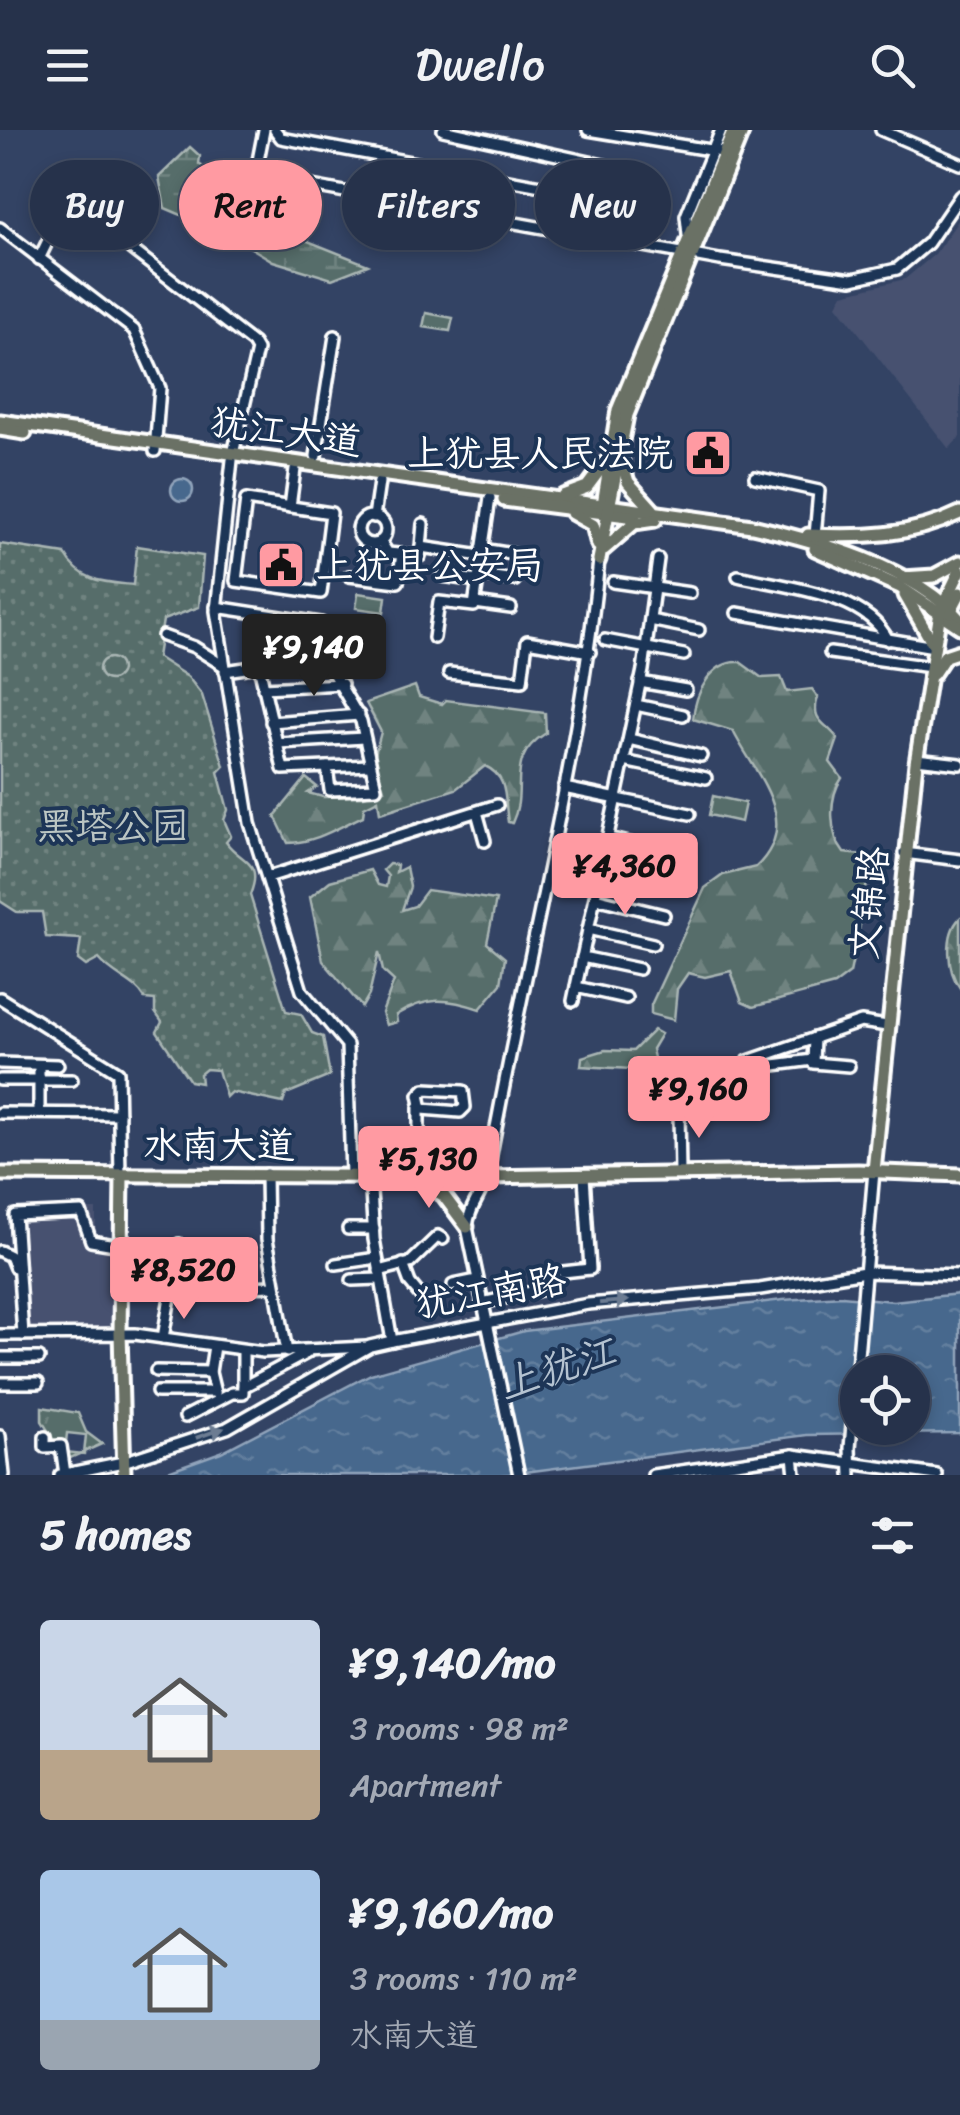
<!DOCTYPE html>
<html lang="en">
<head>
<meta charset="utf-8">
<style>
  body { margin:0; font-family:Sriracha,"LXGW WenKai TC",sans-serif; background:#323e55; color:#f1f3f6; height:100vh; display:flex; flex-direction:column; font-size:38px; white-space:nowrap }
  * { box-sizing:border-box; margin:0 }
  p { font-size:32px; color:#a4aab5 }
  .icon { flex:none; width:55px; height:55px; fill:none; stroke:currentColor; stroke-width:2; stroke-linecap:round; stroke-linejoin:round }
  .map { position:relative; height:1345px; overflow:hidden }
  .drawer { display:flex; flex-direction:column; background:#26324b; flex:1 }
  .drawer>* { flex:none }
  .top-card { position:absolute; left:30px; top:30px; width:900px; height:90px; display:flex; gap:20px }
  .tools { position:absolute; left:840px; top:1225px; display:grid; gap:20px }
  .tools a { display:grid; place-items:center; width:90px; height:90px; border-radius:50%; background:#26324b; box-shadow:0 5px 15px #0003,0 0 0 2px #424d63; font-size:50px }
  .price { position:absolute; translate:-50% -85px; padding:0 22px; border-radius:10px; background:#ff9aa2; color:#111; font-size:32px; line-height:65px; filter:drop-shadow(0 2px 5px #0008) }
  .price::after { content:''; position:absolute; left:50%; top:60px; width:30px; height:22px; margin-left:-15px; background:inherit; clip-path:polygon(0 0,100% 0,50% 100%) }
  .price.on { background:#222; color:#fff }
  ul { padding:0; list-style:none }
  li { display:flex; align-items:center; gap:30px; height:250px; padding:0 40px }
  li span { display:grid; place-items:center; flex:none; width:280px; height:200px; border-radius:10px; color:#555 }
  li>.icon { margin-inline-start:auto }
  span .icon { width:120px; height:120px; fill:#fffc; stroke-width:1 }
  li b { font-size:42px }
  h2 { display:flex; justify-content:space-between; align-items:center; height:120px; padding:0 40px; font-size:42px }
  .pill { padding:0 35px; border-radius:45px; background:#26324b; box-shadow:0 5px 15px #0003,0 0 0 2px #424d63; font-size:35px; line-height:90px }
  .pill.on { background:#ff9aa2; color:#111 }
  header { display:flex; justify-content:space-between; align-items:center; height:130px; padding:0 40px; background:#26324b; font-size:45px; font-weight:600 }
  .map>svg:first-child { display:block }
</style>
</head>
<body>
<header><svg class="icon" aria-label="menu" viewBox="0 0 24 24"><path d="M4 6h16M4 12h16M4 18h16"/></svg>Dwello<svg class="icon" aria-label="search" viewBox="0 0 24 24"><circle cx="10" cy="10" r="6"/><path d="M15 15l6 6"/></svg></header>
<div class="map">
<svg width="960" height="1345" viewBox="0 0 960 1345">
  <defs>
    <pattern id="grass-tufts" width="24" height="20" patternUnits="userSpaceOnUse" patternTransform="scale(2.5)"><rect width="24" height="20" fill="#566d6a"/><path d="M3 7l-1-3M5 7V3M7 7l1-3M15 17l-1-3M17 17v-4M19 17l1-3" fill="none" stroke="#6f8380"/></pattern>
    <pattern id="forest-firs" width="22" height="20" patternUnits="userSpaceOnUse" patternTransform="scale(2.5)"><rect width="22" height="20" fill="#566d6a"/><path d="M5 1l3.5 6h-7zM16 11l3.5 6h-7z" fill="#6f8380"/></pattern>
    <pattern id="wetland-marsh" width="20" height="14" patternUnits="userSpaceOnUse" patternTransform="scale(2.5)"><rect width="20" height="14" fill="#566d6a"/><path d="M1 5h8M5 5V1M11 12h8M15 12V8" fill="none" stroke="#6f8380"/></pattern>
    <pattern id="park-dots" width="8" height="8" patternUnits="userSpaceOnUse" patternTransform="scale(2.5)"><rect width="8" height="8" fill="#566d6a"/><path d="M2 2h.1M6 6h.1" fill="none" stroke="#6f8380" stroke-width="1.8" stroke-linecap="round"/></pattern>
    <pattern id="water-ripples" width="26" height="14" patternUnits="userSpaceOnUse" patternTransform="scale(2.5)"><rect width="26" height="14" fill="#47688d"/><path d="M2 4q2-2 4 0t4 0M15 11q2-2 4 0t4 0" fill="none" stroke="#637f9e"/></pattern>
  </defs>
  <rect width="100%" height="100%" fill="#334364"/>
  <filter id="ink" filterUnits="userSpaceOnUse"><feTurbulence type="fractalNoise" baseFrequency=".01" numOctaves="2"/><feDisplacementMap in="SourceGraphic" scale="20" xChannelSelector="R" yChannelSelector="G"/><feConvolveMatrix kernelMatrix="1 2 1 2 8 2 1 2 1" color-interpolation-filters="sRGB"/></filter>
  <g filter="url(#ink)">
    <g fill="#465170">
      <path d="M960,88V307L949,319L837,175L843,164L905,149L935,124Z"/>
      <path d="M14,1079H96V1111L115,1112L114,1199L19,1200Z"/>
    </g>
    <path fill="url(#grass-tufts)" stroke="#aab6b4" stroke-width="2.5" fill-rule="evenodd" d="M42,1277L78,1283L86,1302L102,1314L66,1330L42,1291ZM67,1303L86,1305L84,1324L65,1322Z"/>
    <g fill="url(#forest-firs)" stroke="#aab6b4" stroke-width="2.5">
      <path d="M740,532L762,548L781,547L787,562L812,559L818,567C810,592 826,592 838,609L830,632L842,648C828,668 829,704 844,723L862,725L867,762L850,843L834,855L753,877L742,872L731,841L705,847L688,843L677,859L674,890L651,884V875L705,758L723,745L756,737C804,691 755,645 733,601L693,589C695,564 711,530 740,532Z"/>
      <path d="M415,556L419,567L442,574L446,570L545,583L546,603C503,630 529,658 512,693L508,692C504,669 509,647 485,636L456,659L380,683L378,670L364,677L363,686C337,698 317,712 288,713L275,686L306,648L317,657L308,663L323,667L364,666L384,659L374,628L381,602L366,573Z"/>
      <path d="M389,734L397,735L396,742L406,737L410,757L402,780L415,776L427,760L496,770L487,813L505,828L501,854L480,879C447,868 427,866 396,885L397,892L386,895L382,883L394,851L383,841L379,822L369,865L362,877L323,831L310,767L330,751L370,740L378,755L386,757L388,746L383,740Z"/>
      <path d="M960,788V858C947,841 944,804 960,788Z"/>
      <path d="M654,900L661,904L652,919L654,928L648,940L581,936L582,927L605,920L633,921Z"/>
    </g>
    <path fill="url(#wetland-marsh)" stroke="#aab6b4" stroke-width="2.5" d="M190,17L200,26L199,34L295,106L368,135L332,149L273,131L231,106L165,78L159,47Z"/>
    <path fill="url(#park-dots)" stroke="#aab6b4" stroke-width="2.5" d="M0,414L65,424C81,452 103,452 133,455L137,416L203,426L199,477L163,490L157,527L188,547L202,565L224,636L218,642L228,680L224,690L231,706L226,712C241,733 264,730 250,765L286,881L301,884L312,903L323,907L330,946L286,964L283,973L231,962L226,967L218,940L206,939L200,944L201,953L190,951L157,902L162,892L155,882V870L145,869C135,851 114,847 99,829L86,836L78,830L81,809L46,807L42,782H17L0,771Z"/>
    <g fill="#566d6a" stroke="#aab6b4" stroke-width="2.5">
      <path d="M426,183L453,188L450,201L423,197Z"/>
      <path d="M358,463L386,467L384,482L356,478Z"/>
      <circle cx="110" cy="539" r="11"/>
      <path d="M713,666L745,673L741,692L709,685Z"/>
    </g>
    <g fill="url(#water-ripples)" stroke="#91a4bb" stroke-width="2.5" fill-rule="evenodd">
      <circle cx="182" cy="360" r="11"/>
      <path d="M960,1164V1303L807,1305L502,1345H157L221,1322L371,1244L524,1201L783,1170L842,1166L893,1171ZM858,1242H912V1298H858Z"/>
    </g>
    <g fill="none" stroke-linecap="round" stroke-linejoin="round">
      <g stroke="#fff" stroke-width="16">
        <g id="minor">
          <path d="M275,0L281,8L606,68L617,49V38L443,0"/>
          <path d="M588,0L728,23"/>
          <path d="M881,0L960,34"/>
          <path d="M251,45L720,130L852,149L897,139L928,113L960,66"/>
          <path d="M255,46L264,0"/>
          <path d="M0,98L134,200L160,258L155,321"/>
          <path d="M688,105L686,86L721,0"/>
          <path d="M39,129L61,84L109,102L253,213L257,220L233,324"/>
          <path d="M316,326L335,206"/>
          <path d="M232,330L216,481L250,693L302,861L347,915L351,1045"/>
          <path d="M755,347L819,361L815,406"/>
          <path d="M246,370L331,383L321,463L236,451Z"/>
          <path d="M290,377L295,339"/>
          <circle cx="372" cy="400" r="14"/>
          <path d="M374,387L379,352"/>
          <path d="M380,411L388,423L420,426L421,417L481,426"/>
          <path d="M421,417L423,394"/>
          <path d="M482,419L519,425"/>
          <path d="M479,445L515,450"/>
          <path d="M349,446L398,452L402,424"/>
          <path d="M442,446L478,451"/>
          <path d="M738,446C784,457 866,463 888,510"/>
          <path d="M613,452L690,463"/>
          <path d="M475,473L511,478"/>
          <path d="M216,477L321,493"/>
          <path d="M737,483L934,517"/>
          <path d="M650,490L699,500"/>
          <path d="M163,506L194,517L224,536"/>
          <path d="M434,508L439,472L474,476L490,368"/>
          <path d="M605,510L684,525"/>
          <path d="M830,523L931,537"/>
          <path d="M225,541L259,536L283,639L327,637L330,660L376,658L361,591L330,538L322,531L259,536"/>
          <path d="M449,543L522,551L527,511L590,522"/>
          <path d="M640,552L686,560"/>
          <path d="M263,558L342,554"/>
          <path d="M636,575L683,585"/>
          <path d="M271,592L359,585"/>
          <path d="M629,609L701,626"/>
          <path d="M278,613L364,608"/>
          <path d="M916,629L960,634"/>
          <path d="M624,631L706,648"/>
          <path d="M327,637L369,635"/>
          <path d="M564,658L690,684"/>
          <path d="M477,682L485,711"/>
          <path d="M608,708L689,727"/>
          <path d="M904,723L960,730"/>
          <path d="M601,738L675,755"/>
          <path d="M268,747L497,675"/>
          <path d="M595,768L664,785"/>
          <path d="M588,799L653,814"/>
          <path d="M582,827L639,839"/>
          <path d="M576,857L626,868"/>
          <path d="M0,868L118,942L120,1045"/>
          <path d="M573,871L643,540L658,429"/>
          <path d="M814,908L813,933L849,936"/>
          <path d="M748,931L861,892L887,896"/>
          <path d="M0,933L58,935"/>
          <path d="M39,935V983"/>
          <path d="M703,944L813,930"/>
          <path d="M0,950H72"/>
          <path d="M425,959L463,961L465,977L460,982L422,979L419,965Z"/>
          <path d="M679,981L680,1043"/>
          <path d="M0,983L119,984"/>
          <path d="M419,1014V977"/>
          <path d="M419,1024V1045"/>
          <path d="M266,1044L267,1109L287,1222"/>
          <path d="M370,1045L374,1109L392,1211"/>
          <path d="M348,1099H374"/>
          <path d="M0,1121L10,1126L15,1138"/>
          <path d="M336,1134L377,1128"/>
          <path d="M403,1134L410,1153L424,1170"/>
          <path d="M379,1141L410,1133L438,1106L443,1109"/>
          <path d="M563,1142L590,1139L584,1046"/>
          <path d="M352,1150L380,1149"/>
          <path d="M453,1155L477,1150"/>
          <path d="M171,1159L274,1156"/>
          <path d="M482,1173L545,1159L542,1146"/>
          <path d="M0,1205L135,1204L263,1222L367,1217"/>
          <path d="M23,1205L15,1085L81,1082L91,1111L115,1115"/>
          <path d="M163,1208L179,1114"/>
          <path d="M214,1216L210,1242L215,1263"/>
          <path d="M243,1221V1257"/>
          <path d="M0,1228H39"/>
          <path d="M156,1241L210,1242"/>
          <path d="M0,1253H38"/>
          <path d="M157,1262H215"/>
          <path d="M185,1287L232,1263H243V1257L307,1223"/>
          <path d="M0,1306L4,1345"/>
          <path d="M45,1307V1317L61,1316L65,1344"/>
          <path d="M793,1325L795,1345"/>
          <path d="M60,1345L123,1332L227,1298L370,1216L392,1211L588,1174L760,1159L865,1142L960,1145"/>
          <path d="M519,1345L467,1097C469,1075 485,1061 488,1042C523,838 579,636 599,430"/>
          <path d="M653,1345L793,1325L937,1345"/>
          <path d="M851,1345L850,1318L874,1041"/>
        </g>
      </g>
      <g stroke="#fff" stroke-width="19">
        <g id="major">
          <path d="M0,291L752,396C818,411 914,437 960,490"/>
          <path d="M0,299L25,303"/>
          <path d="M620,325L628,352L653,380"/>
          <path d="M563,366L587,357L605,333"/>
          <path d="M504,370L635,387"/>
          <path d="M602,381L618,280L734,0"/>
          <path d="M572,383L593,395L598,415"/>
          <path d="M808,405C863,407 910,407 960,383"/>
          <path d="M604,419L634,393L655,390"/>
          <path d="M815,419L900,457L960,497"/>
          <path d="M599,430L627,285L743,0"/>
          <path d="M903,448L934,446L960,432"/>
          <path d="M905,465L933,514"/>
          <path d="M950,482L960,463"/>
          <path d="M933,544L945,526L960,521"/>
          <path d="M874,1041L916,633L940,482L960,441"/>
          <path d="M0,1044L487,1047L858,1041L960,1045"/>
          <path d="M122,1045L120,1203L124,1345"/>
          <path d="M414,1048L443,1065L467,1097"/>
        </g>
      </g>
      <use href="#minor" stroke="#1d3557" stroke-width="9"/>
      <use href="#major" stroke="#6b7165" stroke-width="11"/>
    </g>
    <defs><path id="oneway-solid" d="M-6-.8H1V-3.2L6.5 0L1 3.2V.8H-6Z" transform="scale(2.5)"/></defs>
    <g fill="#6c7c92">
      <use href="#oneway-solid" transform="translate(614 1172) rotate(-5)"/>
      <use href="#oneway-solid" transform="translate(210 1303) rotate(-19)"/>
    </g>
  </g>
  <defs>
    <g id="civic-square" transform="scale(2.5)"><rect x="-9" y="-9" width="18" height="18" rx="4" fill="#ff9aa2" stroke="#1d3557"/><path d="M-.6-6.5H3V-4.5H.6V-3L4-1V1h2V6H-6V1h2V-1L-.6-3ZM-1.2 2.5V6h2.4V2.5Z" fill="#111"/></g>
  </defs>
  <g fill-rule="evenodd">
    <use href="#civic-square" x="708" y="323"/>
    <use href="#civic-square" x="281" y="435"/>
  </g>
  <g text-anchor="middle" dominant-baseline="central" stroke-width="8" stroke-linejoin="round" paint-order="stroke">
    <g font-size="38" fill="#fff" stroke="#1d3557">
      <text transform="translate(286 302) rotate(8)">犹江大道</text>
      <text transform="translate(869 773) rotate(-84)">文锦路</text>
      <text x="219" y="1015">水南大道</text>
      <text transform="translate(491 1162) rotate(-10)">犹江南路</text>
    </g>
    <g font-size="38" fill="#fff" stroke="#1d3557" text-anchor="end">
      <text x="673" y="323">上犹县人民法院</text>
      <text x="316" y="435" text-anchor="start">上犹县公安局</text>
    </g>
    <g font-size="38" fill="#bbc5c3" stroke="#1d3557">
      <text x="113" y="696">黑塔公园</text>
    </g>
    <g font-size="40" font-style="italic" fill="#b5c3d1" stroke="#1d3557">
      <text transform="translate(557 1238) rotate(-18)">上犹江</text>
    </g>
  </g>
</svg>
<div class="tools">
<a><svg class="icon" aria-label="locate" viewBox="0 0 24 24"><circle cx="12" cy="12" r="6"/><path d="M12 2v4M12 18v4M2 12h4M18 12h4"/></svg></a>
</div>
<b class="price on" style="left:314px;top:569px">¥9,140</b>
<b class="price" style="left:625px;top:788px">¥4,360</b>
<b class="price" style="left:699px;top:1011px">¥9,160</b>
<b class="price" style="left:429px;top:1081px">¥5,130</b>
<b class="price" style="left:184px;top:1192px">¥8,520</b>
<div class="top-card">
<a class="pill">Buy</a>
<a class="pill on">Rent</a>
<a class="pill">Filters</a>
<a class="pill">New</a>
</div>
</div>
<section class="drawer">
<h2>5 homes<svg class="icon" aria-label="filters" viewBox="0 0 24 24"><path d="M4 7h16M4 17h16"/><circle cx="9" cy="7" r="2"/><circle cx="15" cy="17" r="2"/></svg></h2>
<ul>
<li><span style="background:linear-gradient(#c9d6e8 65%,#b9a48a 0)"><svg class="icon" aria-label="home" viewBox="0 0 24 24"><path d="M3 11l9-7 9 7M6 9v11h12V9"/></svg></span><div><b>¥9,140/mo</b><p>3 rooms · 98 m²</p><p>Apartment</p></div></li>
<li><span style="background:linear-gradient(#a9c7e8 75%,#9aa5b1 0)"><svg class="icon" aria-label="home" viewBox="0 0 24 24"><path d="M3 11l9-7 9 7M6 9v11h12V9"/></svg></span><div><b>¥9,160/mo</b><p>3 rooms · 110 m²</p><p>水南大道</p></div></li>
</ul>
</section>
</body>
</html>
